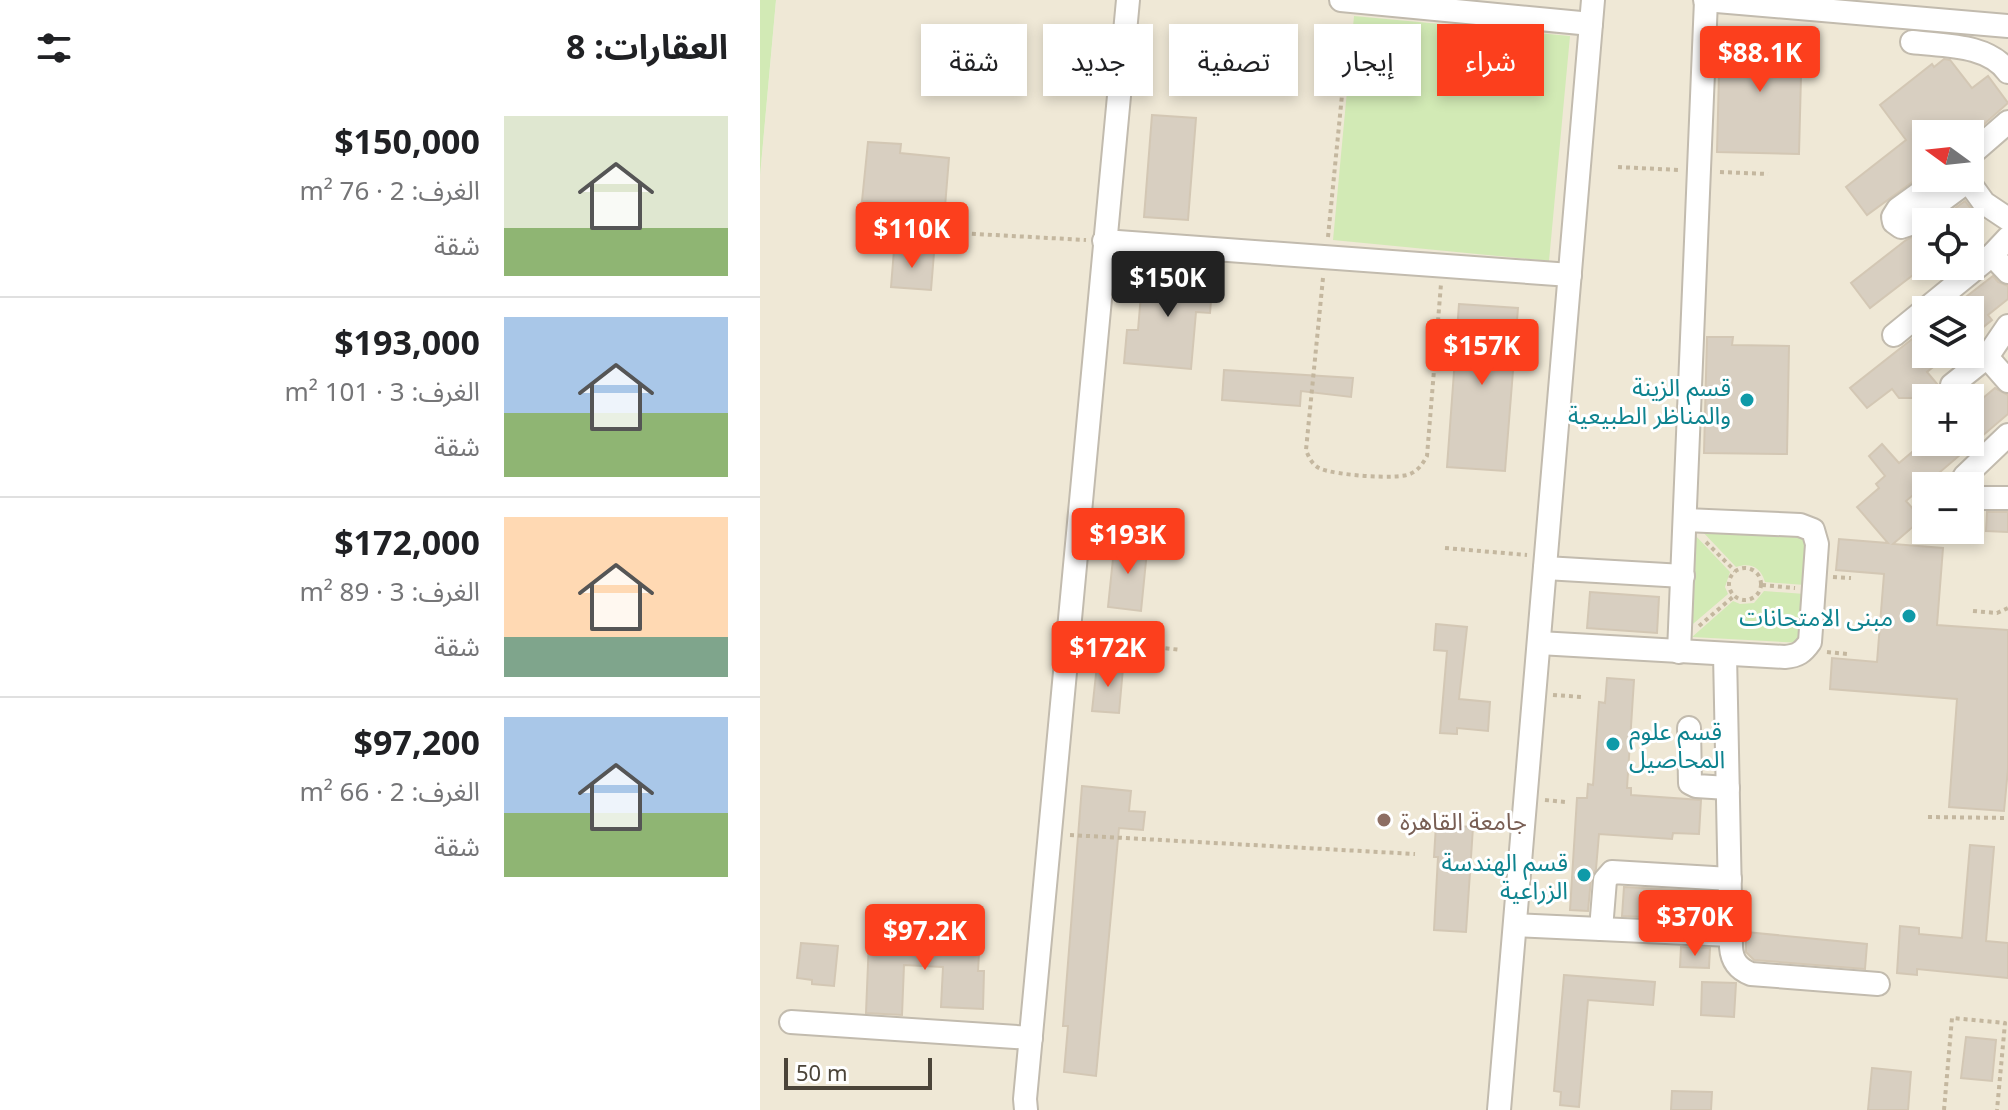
<!DOCTYPE html>
<html lang="ar">
<head>
<meta charset="utf-8">
<style>
  body { margin:0; font-family:"Noto Sans","Noto Sans Arabic",sans-serif; background:#f2f2f2; color:#202124; direction:rtl; height:100vh; display:flex; flex-direction:column; font-size:30px; white-space:nowrap }
  * { box-sizing:border-box; margin:0 }
  p { font-size:26px; color:#757577 }
  .icon { flex:none; width:44px; height:44px; fill:none; stroke:currentColor; stroke-width:2; stroke-linecap:round; stroke-linejoin:round }
  .map { position:relative; flex:1; overflow:hidden; direction:ltr }
  .side { display:flex; flex-direction:column; background:#fff; width:760px }
  .side>* { flex:none }
  .guide { position:absolute; left:24px; top:24px; width:760px; height:72px; direction:rtl; display:flex; gap:16px }
  .needle { width:52px; rotate:285deg }
  .controls { position:absolute; left:1152px; top:120px; display:grid; gap:16px }
  .controls a { display:grid; place-items:center; width:72px; height:72px; border-radius:0px; background:#fff; box-shadow:0 4px 12px #0003; font-size:40px }
  .scale { position:absolute; left:24px; bottom:20px; width:148px; box-sizing:border-box; padding-left:8px; border:4px solid #4b4439; border-top:0; font-size:22px; line-height:28px; white-space:nowrap; color:#4b4439; -webkit-text-stroke:6px #fff; paint-order:stroke }
  .price { position:absolute; translate:-50% -68px; padding:0 18px; border-radius:8px; background:#fc3f1d; color:#fff; font-size:26px; line-height:52px; filter:drop-shadow(0 2px 4px #0008) }
  .price::after { content:''; position:absolute; left:50%; top:48px; width:24px; height:18px; margin-left:-12px; background:inherit; clip-path:polygon(0 0,100% 0,50% 100%) }
  .price.on { background:#222; color:#fff }
  ul { padding:0; list-style:none }
  li { display:flex; align-items:center; gap:24px; height:200px; padding:0 32px }
  li+li { border-top:2px solid #e0e0e0 }
  li span { display:grid; place-items:center; flex:none; width:224px; height:160px; border-radius:0px; color:#555 }
  li>.icon { margin-inline-start:auto }
  span .icon { width:96px; height:96px; fill:#fffc; stroke-width:1 }
  li b { font-size:34px }
  h2 { display:flex; justify-content:space-between; align-items:center; height:96px; padding:0 32px; font-size:34px }
  .chip { padding:0 28px; border-radius:0px; background:#fff; box-shadow:0 4px 12px #0003; font-size:28px; line-height:72px }
  .chip.on { background:#fc3f1d; color:#fff }
  main { display:flex; flex:1; min-height:0 }
  .map>svg:first-child { display:block }
</style>
</head>
<body>
<main>
<div class="map">
<svg width="1248" height="1110" viewBox="0 0 1248 1110">
  <rect width="100%" height="100%" fill="#f6f3ec"/>
  <path fill="#efe8d6" fill-rule="evenodd" d="M16,0H1248V1110H0V176ZM1166,134H1210V178H1166ZM1166,222H1210V266H1166ZM1166,310H1210V354H1166ZM1166,398H1210V442H1166ZM1166,486H1210V530H1166Z"/>
  <g fill="#d2eab5">
    <path d="M0,0H16L0,176Z"/>
    <path d="M594,16L810,36L789,261L573,240Z"/>
    <path d="M940,529L1048,535L1045,585L1005,582C1001,567 990,562 976,567Z"/>
    <path d="M933,533L970,572L965,587L968,594L927,629Z"/>
    <path d="M1004,591L1045,594L1042,643L932,637L973,601L980,604L994,603Z"/>
  </g>
  <g fill="#d8cfc1" stroke="#d3c7b4" stroke-width="2">
    <path d="M960,35L1042,37L1039,154L957,152Z"/>
    <path d="M1184,59L1190,60L1212,88L1228,76L1248,103L1213,134H1166V172L1107,215L1086,187L1146,140L1120,105L1172,64L1174,67Z"/>
    <path d="M392,115L436,118L428,220L384,217Z"/>
    <path d="M108,142L141,144L140,153L189,158L184,219L162,217L163,206L102,201Z"/>
    <path d="M1205,201L1222,222H1176Z"/>
    <path d="M1166,230V265L1110,308L1091,283L1146,240Z"/>
    <path d="M134,250L174,253L171,290L131,287Z"/>
    <path d="M383,271L453,276L450,313L436,312L431,369L364,363L367,330H378Z"/>
    <path d="M1233,276L1238,282L1248,286V299L1228,315L1232,320L1210,338V310H1189Z"/>
    <path d="M699,304L758,308L745,471L687,467Z"/>
    <path d="M1166,328V354H1189L1167,372L1178,385L1181,393L1187,398H1139L1132,389L1107,408L1090,388Z"/>
    <path d="M947,337H973L972,345L1029,346L1027,454L944,453Z"/>
    <path d="M464,370L593,378L591,397L541,391L540,406L462,400Z"/>
    <path d="M1235,388L1248,395V414L1146,501L1162,519L1133,544L1183,548L1177,625L1248,630V769L1244,811L1189,807L1197,699L1070,689L1072,658L1117,662L1124,574L1076,570L1079,539L1128,543L1097,507L1119,488L1116,484L1125,476L1109,456L1122,444L1139,463L1164,442H1210V409Z"/>
    <path d="M1227,512H1248V532L1226,531Z"/>
    <path d="M364,539L388,541L381,611L348,607L354,549L363,550Z"/>
    <path d="M830,592L899,597L897,633L827,628Z"/>
    <path d="M676,624L707,627L699,699L730,702L728,731L697,728V734L680,733L687,651L674,650Z"/>
    <path d="M337,665L363,668L359,713L332,711Z"/>
    <path d="M847,678L874,680L867,788H871V795L941,800L939,834L913,833L912,839L839,834L836,869L831,879L828,911L810,910L817,798H827L828,784L833,785L839,702L845,703Z"/>
    <path d="M322,786L371,791L369,811L385,812L383,830L359,828L336,1076L304,1072L308,1026H303Z"/>
    <path d="M676,825L713,827L706,932L674,930L678,857H674Z"/>
    <path d="M1210,845L1234,847L1226,941L1248,943V978L1157,969V975L1137,973L1140,926L1159,928V934L1202,938Z"/>
    <path d="M864,887L956,892L955,920L862,916Z"/>
    <path d="M986,932L1107,944L1105,969L994,960L986,952Z"/>
    <path d="M175,933L220,936L218,971H224L223,1009L181,1007L183,967L144,965L142,1015L106,1013L109,940L174,944Z"/>
    <path d="M41,943L78,946L74,986L52,984V980L37,978Z"/>
    <path d="M921,947L950,948L949,968L920,967Z"/>
    <path d="M804,975L895,982L893,1005L828,1000L819,1107L800,1105L801,1092L794,1091Z"/>
    <path d="M942,982L976,983L974,1017L941,1015Z"/>
    <path d="M1206,1037L1236,1040L1232,1081L1201,1078Z"/>
    <path d="M1112,1068L1151,1072L1148,1110H1108Z"/>
    <path d="M912,1091L952,1092L951,1110H911Z"/>
  </g>
  <g fill="none" stroke-linecap="round" stroke-linejoin="round">
    <g stroke="#c2bbae" stroke-width="26">
      <g id="minor">
        <path d="M581,0L831,24"/>
        <path d="M945,0L1248,26"/>
        <path d="M1152,42C1184,46 1228,44 1248,72"/>
        <path d="M1210,155L1248,122"/>
        <path d="M1181,178L1138,209L1133,217L1134,222L1141,227L1150,224L1208,181"/>
        <path d="M1206,178L1224,203L1248,219"/>
        <path d="M344,241L810,275"/>
        <path d="M1232,255L1248,272"/>
        <path d="M1134,335L1232,255L1248,238"/>
        <path d="M1227,357L1248,381"/>
        <path d="M1192,385L1227,357L1248,326"/>
        <path d="M1199,486L1205,476L1248,435"/>
        <path d="M1210,498H1248"/>
        <path d="M785,568L923,576"/>
        <path d="M779,643L1025,657C1038,656 1043,652 1050,642L1057,544L1053,530L1040,525L925,520"/>
        <path d="M919,652L946,0"/>
        <path d="M965,654L971,947C972,961 978,969 991,974L1118,984"/>
        <path d="M929,728L930,783L936,786L968,788"/>
        <path d="M755,925L971,935"/>
        <path d="M841,929L845,880L852,872L970,879"/>
        <path d="M31,1022L271,1038"/>
        <path d="M266,1110L265,1099L368,0"/>
        <path d="M739,1110L833,0"/>
      </g>
    </g>
    <g stroke="#c4b79f" stroke-width="4" stroke-dasharray="4 4" stroke-linecap="butt">
      <path d="M858,167L919,170"/>
      <path d="M960,172L1008,174"/>
      <path d="M124,229L326,240"/>
      <path d="M568,237L583,85"/>
      <path d="M563,278L546,450C549,458 553,466 561,469C576,475 637,480 650,474C659,470 663,463 667,456L681,284"/>
      <path d="M946,542L975,571"/>
      <path d="M685,548L767,555"/>
      <circle cx="985" cy="584" r="16"/>
      <path d="M1073,577L1091,578"/>
      <path d="M1002,585L1035,588"/>
      <path d="M1213,611L1237,613L1248,608"/>
      <path d="M939,626L974,596"/>
      <path d="M326,639L421,650"/>
      <path d="M1067,652L1087,654"/>
      <path d="M793,695L822,697"/>
      <path d="M785,800L806,802"/>
      <path d="M1168,817L1248,818"/>
      <path d="M310,835L655,854"/>
      <path d="M1184,1110L1192,1018L1245,1023L1237,1110"/>
    </g>
    <use href="#minor" stroke="#fff" stroke-width="22"/>
  </g>
  <g fill="#0f9aa8" stroke="#fff" stroke-width="3">
    <circle cx="987" cy="400" r="8"/>
    <circle cx="1149" cy="616" r="8"/>
    <circle cx="853" cy="744" r="8"/>
    <circle cx="824" cy="875" r="8"/>
  </g>
  <circle fill="#8d6e63" stroke="#fff" stroke-width="3" cx="624" cy="820" r="8"/>
  <g text-anchor="middle" dominant-baseline="central" stroke-width="6" stroke-linejoin="round" paint-order="stroke">
    <g font-size="24" fill="#0d838f" stroke="#fff" text-anchor="end">
      <text x="971" y="386">قسم الزينة<tspan x="971" dy="28">والمناظر الطبيعية</tspan></text>
      <text x="1133" y="616">مبنى الامتحانات</text>
      <text x="869" y="730" text-anchor="start">قسم علوم<tspan x="869" dy="28">المحاصيل</tspan></text>
      <text x="808" y="861">قسم الهندسة<tspan x="808" dy="28">الزراعية</tspan></text>
    </g>
    <g font-size="24" fill="#785e54" stroke="#fff" text-anchor="start">
      <text x="640" y="820">جامعة القاهرة</text>
    </g>
  </g>
</svg>
<div class="controls">
<a><svg class="needle" viewBox="-14 -14 28 28"><path d="M0-13l5 13h-10z" fill="#e53935"/><path d="M0 13l5-13h-10z" fill="#757577"/></svg></a>
<a><svg class="icon" aria-label="locate" viewBox="0 0 24 24"><circle cx="12" cy="12" r="6"/><path d="M12 2v4M12 18v4M2 12h4M18 12h4"/></svg></a>
<a><svg class="icon" aria-label="layers" viewBox="0 0 24 24"><path d="M12 4l9 5-9 5-9-5zM3 14l9 5 9-5"/></svg></a>
<a>+</a>
<a>−</a>
</div>
<div class="scale">50 m</div>
<b class="price" style="left:1000px;top:94px">$88.1K</b>
<b class="price" style="left:152px;top:270px">$110K</b>
<b class="price on" style="left:408px;top:319px">$150K</b>
<b class="price" style="left:722px;top:387px">$157K</b>
<b class="price" style="left:368px;top:576px">$193K</b>
<b class="price" style="left:348px;top:689px">$172K</b>
<b class="price" style="left:935px;top:958px">$370K</b>
<b class="price" style="left:165px;top:972px">$97.2K</b>
<div class="guide">
<a class="chip on">شراء</a>
<a class="chip">إيجار</a>
<a class="chip">تصفية</a>
<a class="chip">جديد</a>
<a class="chip">شقة</a>
</div>
</div>
<section class="side">
<h2>العقارات: 8<svg class="icon" aria-label="filters" viewBox="0 0 24 24"><path d="M4 7h16M4 17h16"/><circle cx="9" cy="7" r="2"/><circle cx="15" cy="17" r="2"/></svg></h2>
<ul>
<li><span style="background:linear-gradient(#dfe7d0 70%,#8fb573 0)"><svg class="icon" aria-label="home" viewBox="0 0 24 24"><path d="M3 11l9-7 9 7M6 9v11h12V9"/></svg></span><div><b>$150,000</b><p>الغرف: 2 · 76 m²</p><p>شقة</p></div></li>
<li><span style="background:linear-gradient(#a9c7e8 60%,#8fb573 0)"><svg class="icon" aria-label="home" viewBox="0 0 24 24"><path d="M3 11l9-7 9 7M6 9v11h12V9"/></svg></span><div><b>$193,000</b><p>الغرف: 3 · 101 m²</p><p>شقة</p></div></li>
<li><span style="background:linear-gradient(#ffd9b3 75%,#7fa58c 0)"><svg class="icon" aria-label="home" viewBox="0 0 24 24"><path d="M3 11l9-7 9 7M6 9v11h12V9"/></svg></span><div><b>$172,000</b><p>الغرف: 3 · 89 m²</p><p>شقة</p></div></li>
<li><span style="background:linear-gradient(#a9c7e8 60%,#8fb573 0)"><svg class="icon" aria-label="home" viewBox="0 0 24 24"><path d="M3 11l9-7 9 7M6 9v11h12V9"/></svg></span><div><b>$97,200</b><p>الغرف: 2 · 66 m²</p><p>شقة</p></div></li>
</ul>
</section>
</main>
</body>
</html>
